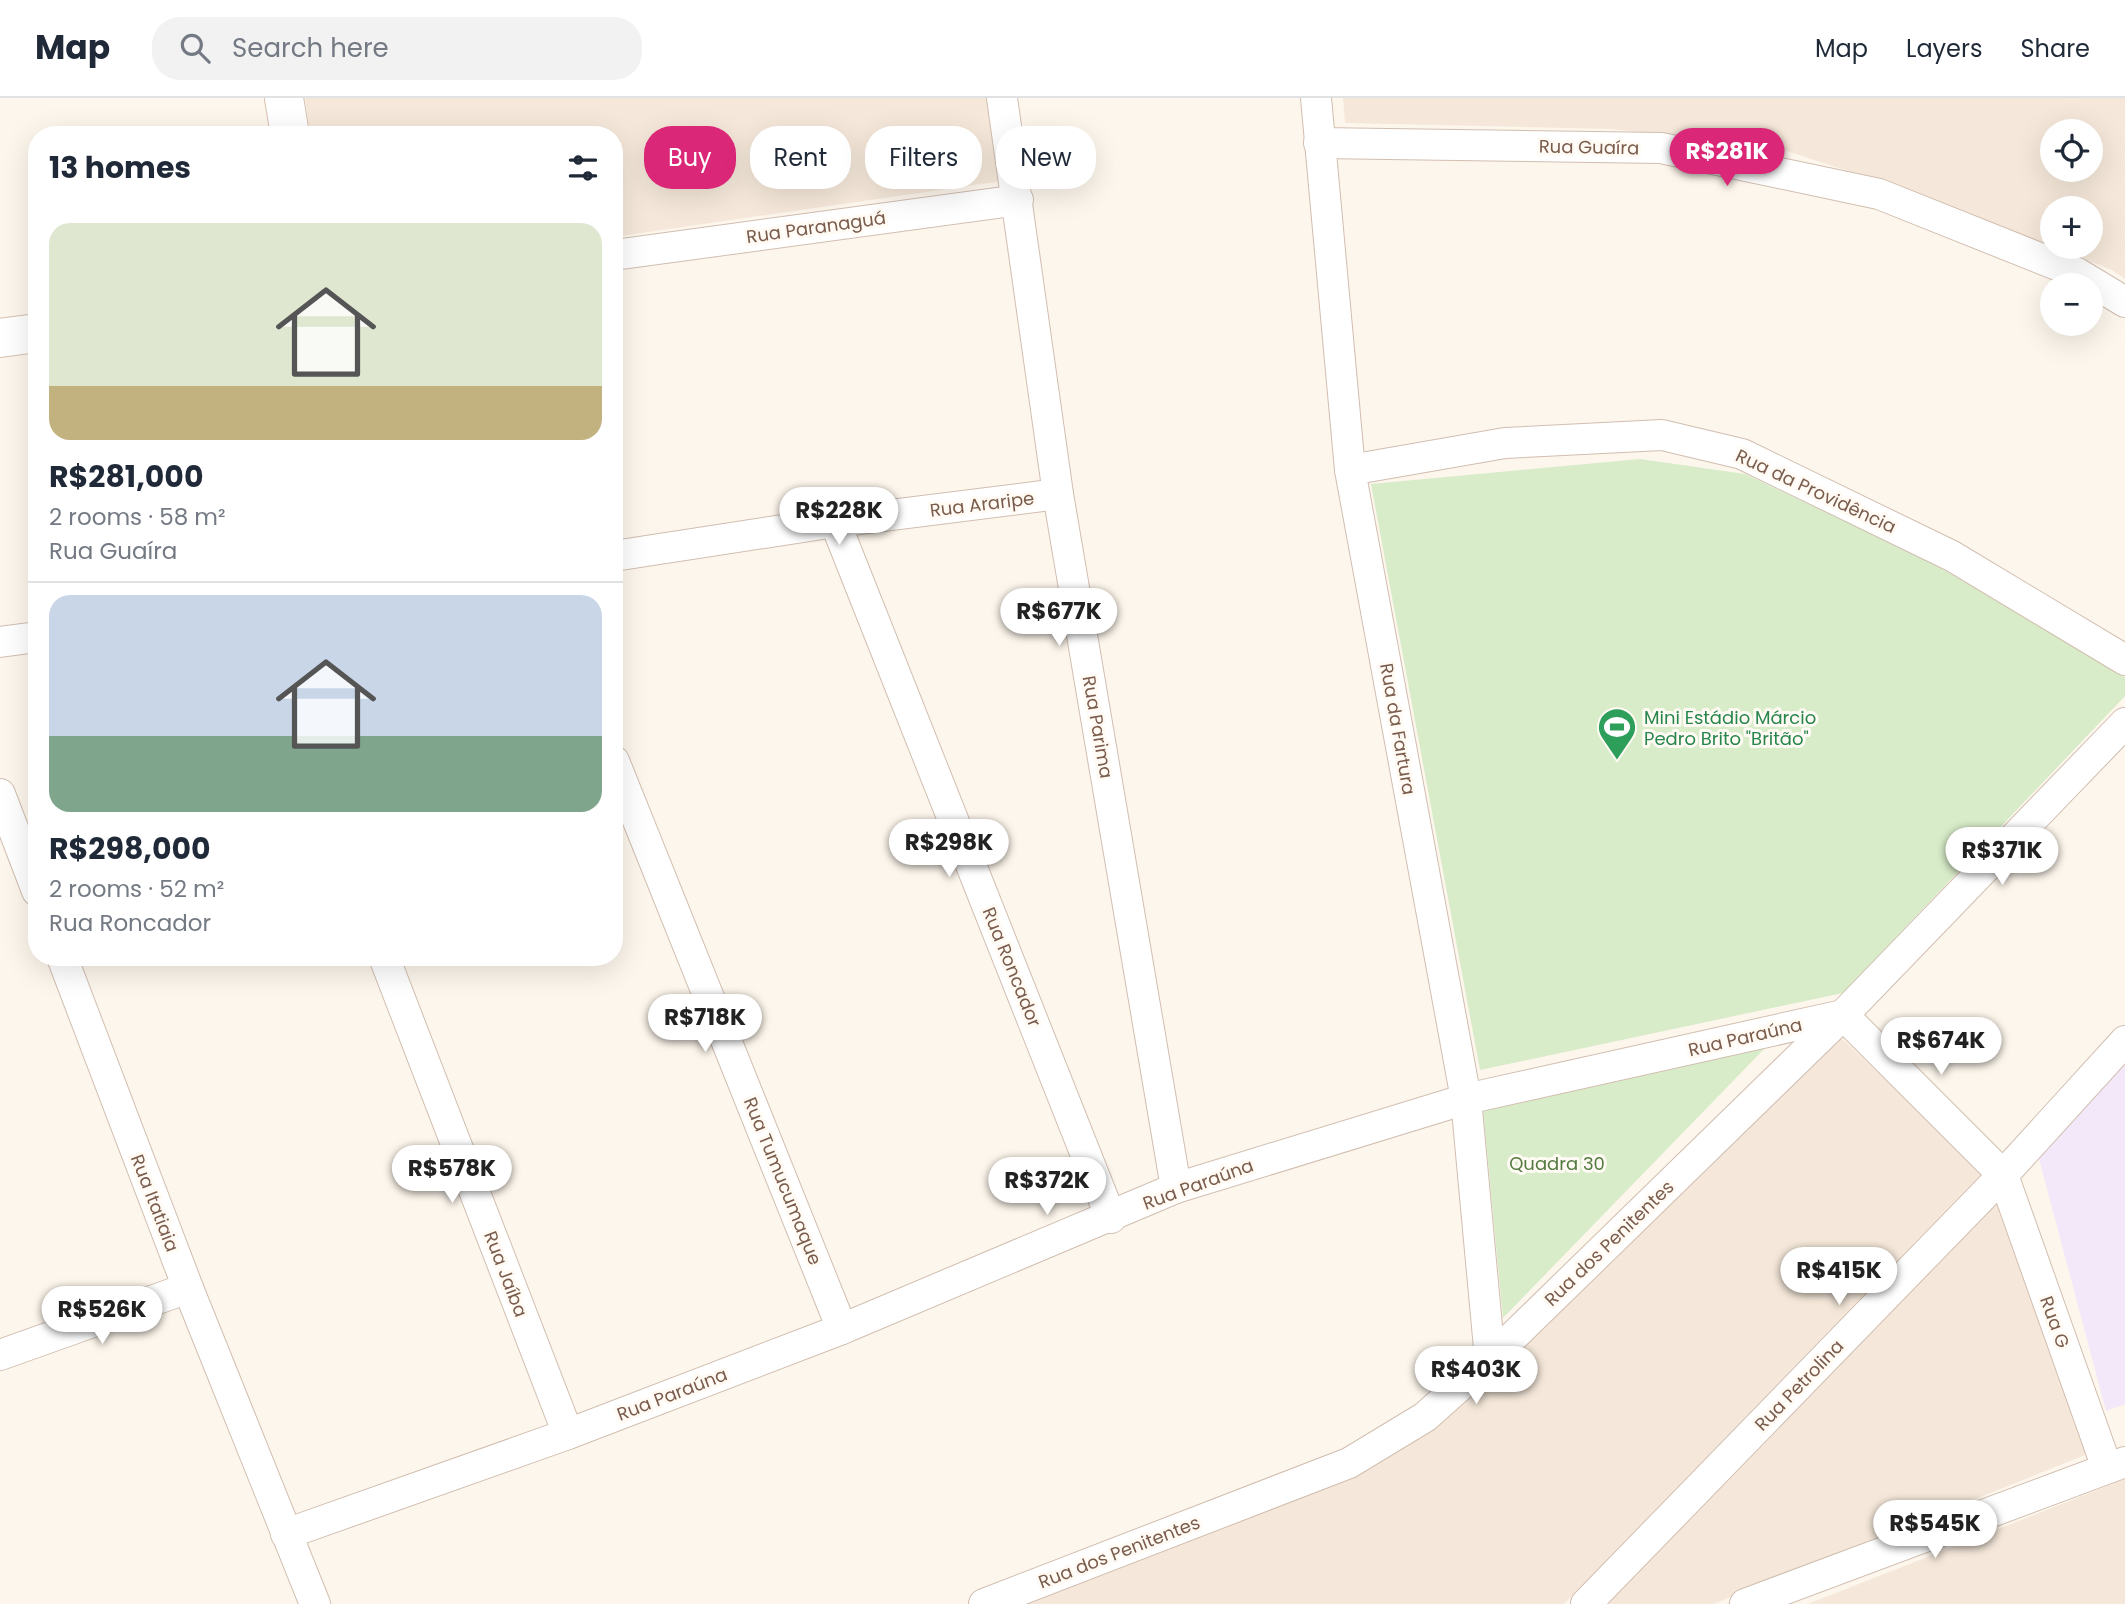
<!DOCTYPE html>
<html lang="en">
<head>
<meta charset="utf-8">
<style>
  body { margin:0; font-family:Poppins,sans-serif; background:#f2f2f3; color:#1f2937; height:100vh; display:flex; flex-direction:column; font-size:26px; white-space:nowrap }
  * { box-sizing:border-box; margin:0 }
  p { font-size:23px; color:#747a83 }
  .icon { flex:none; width:38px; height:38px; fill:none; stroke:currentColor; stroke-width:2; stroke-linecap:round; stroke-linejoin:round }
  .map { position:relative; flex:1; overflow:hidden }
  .sheet { position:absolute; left:28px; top:28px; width:595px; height:840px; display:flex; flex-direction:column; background:#fff; border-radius:28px; box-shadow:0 7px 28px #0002 }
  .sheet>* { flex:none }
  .guide { position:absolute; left:644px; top:28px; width:665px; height:63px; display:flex; gap:14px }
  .fabs { position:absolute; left:2040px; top:21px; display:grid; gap:14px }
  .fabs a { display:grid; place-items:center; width:63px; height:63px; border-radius:50%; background:#fff; box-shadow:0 7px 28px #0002; font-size:35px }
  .price { position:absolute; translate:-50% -60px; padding:0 16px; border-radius:24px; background:#fff; color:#222; font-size:23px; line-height:46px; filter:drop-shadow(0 2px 4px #0008) }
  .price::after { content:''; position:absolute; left:50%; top:42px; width:21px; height:16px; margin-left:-10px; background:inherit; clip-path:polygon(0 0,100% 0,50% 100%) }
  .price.on { background:#db2777; color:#fff }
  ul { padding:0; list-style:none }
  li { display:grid; align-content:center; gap:14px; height:371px; padding:0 21px }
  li+li { border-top:2px solid #e0e1e3 }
  li span { display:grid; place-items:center; height:217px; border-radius:21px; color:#555 }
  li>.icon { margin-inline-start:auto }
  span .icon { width:126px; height:126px; fill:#fffc; stroke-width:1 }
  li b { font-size:30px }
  h2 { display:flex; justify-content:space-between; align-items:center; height:84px; padding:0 21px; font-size:30px }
  .pill { padding:0 24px; border-radius:28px; background:#fff; box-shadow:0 7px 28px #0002; font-size:24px; line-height:63px }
  .pill.on { background:#db2777; color:#fff }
  header { display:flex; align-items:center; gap:42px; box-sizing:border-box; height:98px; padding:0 35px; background:#fff; border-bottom:2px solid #e0e1e3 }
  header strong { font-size:33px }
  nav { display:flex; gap:38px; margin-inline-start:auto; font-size:24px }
  .search { width:490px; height:63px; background:#f2f2f3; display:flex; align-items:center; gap:18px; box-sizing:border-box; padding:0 24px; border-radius:28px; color:#747a83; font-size:26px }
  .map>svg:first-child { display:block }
</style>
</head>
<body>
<header>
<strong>Map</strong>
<div class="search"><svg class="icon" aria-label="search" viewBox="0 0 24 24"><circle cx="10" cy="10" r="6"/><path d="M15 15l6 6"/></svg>Search here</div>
<nav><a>Map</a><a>Layers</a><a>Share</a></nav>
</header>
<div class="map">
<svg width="2125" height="1506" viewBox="0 0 2125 1506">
  <rect width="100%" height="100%" fill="#fdf6ec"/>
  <g fill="#f5e8da" fill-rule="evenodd">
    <path d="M305,0H990L1002,83L614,139V37H310Z"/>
    <path d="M1343,0H2125V181L2112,172L2054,149H2091V110H2053V148L1936,102L1781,51L1612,31L1345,25ZM2053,33H2091V72H2053Z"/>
    <path d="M1840,939L1983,1074L1564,1506H1024L1380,1363L1429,1334Z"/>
    <path d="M1996,1100L2090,1355L1713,1506H1607Z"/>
    <path d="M2125,1381V1506H1808Z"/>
  </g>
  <path fill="#f3e8fa" d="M2125,964V1306L2106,1313L2038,1057Z"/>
  <g fill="#d8ecc9">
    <path d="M1640,361L1745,376L1927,462L2125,579V598L1843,895L1480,972L1371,386Z"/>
    <path d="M1767,948L1503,1220L1483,1012Z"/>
  </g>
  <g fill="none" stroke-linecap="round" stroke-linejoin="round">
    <g stroke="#d1beb0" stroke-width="32">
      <g id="street">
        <path d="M1002,0L1058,396L1176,1090"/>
        <path d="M1316,0L1350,372L1466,1001L1490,1261"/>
        <path d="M1319,45L1661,50L1879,96L2077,175L2125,204"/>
        <path d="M614,157L1018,102"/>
        <path d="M1350,372L1505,345L1662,337L1742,356L1952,458L2125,562"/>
        <path d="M835,424L1111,1120"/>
        <path d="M614,458L835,424L1058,396"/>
        <path d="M0,544L37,539"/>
        <path d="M614,663L842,1231"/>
        <path d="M0,696L37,793"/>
        <path d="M62,859L188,1190L315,1506"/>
        <path d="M384,859L568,1336"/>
        <path d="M1843,917L2003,1077L2107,1370"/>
        <path d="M0,1257L188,1190"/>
        <path d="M286,1436L568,1336L842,1231L1176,1090L1466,1001L1843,917"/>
        <path d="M984,1506L1349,1365L1425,1319L1490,1261L1843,917L2125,625"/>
        <path d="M1586,1506L2003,1077L2125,943"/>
        <path d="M1745,1506L2125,1364"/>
      </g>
    </g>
    <g stroke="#d6c0b0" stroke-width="40">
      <g id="secondary">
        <path d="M284,0L290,37"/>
        <path d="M0,240L37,235"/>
      </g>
    </g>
    <use href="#street" stroke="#fff" stroke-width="30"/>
    <use href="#secondary" stroke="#fff" stroke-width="38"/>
  </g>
  <defs>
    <g id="stadium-pin" transform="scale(2.0125)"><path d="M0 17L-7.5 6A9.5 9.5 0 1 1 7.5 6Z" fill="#2e9e5b" stroke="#fffaf3"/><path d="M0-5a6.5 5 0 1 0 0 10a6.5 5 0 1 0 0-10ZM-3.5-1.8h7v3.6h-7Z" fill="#fff"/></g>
  </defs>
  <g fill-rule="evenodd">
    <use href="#stadium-pin" x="1617" y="629"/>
  </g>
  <g text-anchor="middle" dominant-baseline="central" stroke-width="6" stroke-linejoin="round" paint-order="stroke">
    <g font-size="18" fill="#7a5c4d" stroke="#fffaf3">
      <text transform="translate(1589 49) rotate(1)">Rua Guaíra</text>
      <text transform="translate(816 129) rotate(-8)">Rua Paranaguá</text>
      <text transform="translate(1816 393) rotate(25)">Rua da Providência</text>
      <text transform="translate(982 406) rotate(-7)">Rua Araripe</text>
      <text transform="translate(1098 629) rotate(80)">Rua Parima</text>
      <text transform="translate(1398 631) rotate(80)">Rua da Fartura</text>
      <text transform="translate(1012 869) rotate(68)">Rua Roncador</text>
      <text transform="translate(1745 939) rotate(-13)">Rua Paraúna</text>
      <text transform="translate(783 1083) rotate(68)">Rua Tumucumaque</text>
      <text transform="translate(1198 1086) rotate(-20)">Rua Paraúna</text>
      <text transform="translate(155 1105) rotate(69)">Rua Itatiaia</text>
      <text transform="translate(1609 1145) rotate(-44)">Rua dos Penitentes</text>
      <text transform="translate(506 1176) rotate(69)">Rua Jaíba</text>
      <text transform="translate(2055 1224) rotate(70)">Rua G</text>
      <text transform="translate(1799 1287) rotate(-46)">Rua Petrolina</text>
      <text transform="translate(672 1296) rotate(-21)">Rua Paraúna</text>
      <text transform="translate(1119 1454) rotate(-21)">Rua dos Penitentes</text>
    </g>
    <g font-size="18" fill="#27864d" stroke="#fffaf3" text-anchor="start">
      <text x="1644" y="619">Mini Estádio Márcio<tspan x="1644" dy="21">Pedro Brito "Britão"</tspan></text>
    </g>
    <g font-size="18" fill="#537a41" stroke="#fffaf3">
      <text x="1557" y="1065">Quadra 30</text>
    </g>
  </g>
</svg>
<div class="fabs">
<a><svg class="icon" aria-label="locate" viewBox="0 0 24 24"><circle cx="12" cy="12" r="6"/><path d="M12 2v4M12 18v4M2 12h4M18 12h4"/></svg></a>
<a>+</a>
<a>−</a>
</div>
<b class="price on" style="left:1727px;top:90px">R$281K</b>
<b class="price" style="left:839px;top:449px">R$228K</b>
<b class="price" style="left:1059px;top:550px">R$677K</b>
<b class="price" style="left:949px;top:781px">R$298K</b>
<b class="price" style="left:2002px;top:789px">R$371K</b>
<b class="price" style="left:705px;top:956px">R$718K</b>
<b class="price" style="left:1941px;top:979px">R$674K</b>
<b class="price" style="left:452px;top:1107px">R$578K</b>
<b class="price" style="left:1047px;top:1119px">R$372K</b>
<b class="price" style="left:1839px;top:1209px">R$415K</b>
<b class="price" style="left:102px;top:1248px">R$526K</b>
<b class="price" style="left:1476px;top:1308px">R$403K</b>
<b class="price" style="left:1935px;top:1462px">R$545K</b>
<div class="guide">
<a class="pill on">Buy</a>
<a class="pill">Rent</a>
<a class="pill">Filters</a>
<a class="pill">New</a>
</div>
<section class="sheet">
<h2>13 homes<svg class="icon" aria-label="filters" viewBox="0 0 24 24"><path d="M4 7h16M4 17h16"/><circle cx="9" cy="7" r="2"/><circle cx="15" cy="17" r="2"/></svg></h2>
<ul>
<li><span style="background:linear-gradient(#dfe7d0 75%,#c2b280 0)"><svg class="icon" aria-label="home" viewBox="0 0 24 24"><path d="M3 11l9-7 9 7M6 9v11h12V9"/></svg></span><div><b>R$281,000</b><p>2 rooms · 58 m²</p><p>Rua Guaíra</p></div></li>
<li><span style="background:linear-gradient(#c9d6e8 65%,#7fa58c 0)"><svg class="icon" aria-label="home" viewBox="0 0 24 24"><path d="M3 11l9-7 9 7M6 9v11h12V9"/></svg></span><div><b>R$298,000</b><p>2 rooms · 52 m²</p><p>Rua Roncador</p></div></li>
</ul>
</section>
</div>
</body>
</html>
